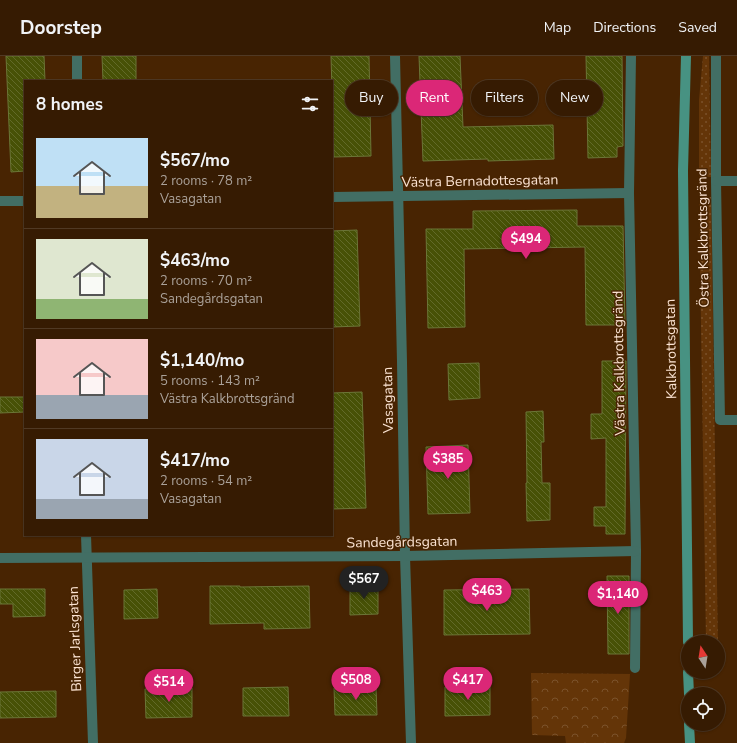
<!DOCTYPE html>
<html lang="en">
<head>
<meta charset="utf-8">
<style>
  body { margin:0; font-family:"Nunito Sans",sans-serif; background:#3d240c; color:#f1f3f6; height:100vh; display:flex; flex-direction:column; font-size:15px; white-space:nowrap }
  * { box-sizing:border-box; margin:0 }
  p { font-size:13px; color:#aaa199 }
  .icon { flex:none; width:22px; height:22px; fill:none; stroke:currentColor; stroke-width:2; stroke-linecap:round; stroke-linejoin:round }
  .map { position:relative; flex:1; overflow:hidden }
  .drawer { position:absolute; left:24px; top:24px; width:309px; height:456px; display:flex; flex-direction:column; background:#361b02; border-radius:0px; box-shadow:0 1px 3px #0004,0 0 0 1px #503924 }
  .drawer>* { flex:none }
  .top-card { position:absolute; left:345px; top:24px; width:332px; height:36px; display:flex; gap:8px }
  .needle { width:26px; rotate:348deg }
  .tools { position:absolute; left:681px; top:579px; display:grid; gap:8px }
  .tools a { display:grid; place-items:center; width:44px; height:44px; border-radius:50%; background:#361b02; box-shadow:0 1px 3px #0004,0 0 0 1px #503924; font-size:20px }
  .price { position:absolute; translate:-50% -34px; padding:0 9px; border-radius:14px; background:#db2777; color:#fff; font-size:13px; line-height:26px; filter:drop-shadow(0 1px 2px #0008) }
  .price::after { content:''; position:absolute; left:50%; top:24px; width:12px; height:9px; margin-left:-6px; background:inherit; clip-path:polygon(0 0,100% 0,50% 100%) }
  .price.on { background:#222; color:#fff }
  ul { padding:0; list-style:none }
  li { display:flex; align-items:center; gap:12px; height:100px; padding:0 12px }
  li+li { border-top:1px solid #503924 }
  li span { display:grid; place-items:center; flex:none; width:112px; height:80px; border-radius:0px; color:#555 }
  li>.icon { margin-inline-start:auto }
  span .icon { width:48px; height:48px; fill:#fffc; stroke-width:1 }
  li b { font-size:17px }
  h2 { display:flex; justify-content:space-between; align-items:center; height:48px; padding:0 12px; font-size:17px }
  .chip { padding:0 14px; border-radius:18px; background:#361b02; box-shadow:0 1px 3px #0004,0 0 0 1px #503924; font-size:14px; line-height:36px }
  .chip.on { background:#db2777; color:#fff }
  header { display:flex; align-items:center; gap:24px; box-sizing:border-box; height:56px; padding:0 20px; background:#361b02; border-bottom:1px solid #503924 }
  header strong { font-size:19px }
  nav { display:flex; gap:22px; margin-inline-start:auto; font-size:14px }
  .map>svg:first-child { display:block }
</style>
</head>
<body>
<header>
<strong>Doorstep</strong>
<nav><a>Map</a><a>Directions</a><a>Saved</a></nav>
</header>
<div class="map">
<svg width="737" height="687" viewBox="0 0 737 687">
  <defs>
    <pattern id="grass-dots" width="8" height="8" patternUnits="userSpaceOnUse"><rect width="8" height="8" fill="#643508"/><path d="M2 2h.1M6 6h.1" fill="none" stroke="#7b522b" stroke-width="1.8" stroke-linecap="round"/></pattern>
    <pattern id="park-crowns" width="20" height="18" patternUnits="userSpaceOnUse"><rect width="20" height="18" fill="#643508"/><path d="M2 6a3 3 0 1 1 6 0M12 15a3 3 0 1 1 6 0" fill="none" stroke="#7b522b"/></pattern>
    <pattern id="building-back-hatch" width="6" height="6" patternUnits="userSpaceOnUse"><rect width="6" height="6" fill="#475106"/><path d="M-1 5l2 2M0 0l6 6M5-1l2 2" fill="none" stroke="#626a29"/></pattern>
  </defs>
  <rect width="100%" height="100%" fill="#482402"/>
  <g fill="url(#grass-dots)">
    <path d="M703,0H709L711,121H699V44Z"/>
    <path d="M699,141H711L718,592V586H706Z"/>
  </g>
  <path fill="url(#park-crowns)" d="M531,617L630,618L626,682L624,687H566L565,680L532,679Z"/>
  <g fill="url(#building-back-hatch)" stroke="#6b7637">
    <path d="M6,0H44L45,25H25V115L11,116Z"/>
    <path d="M102,0H136V25H103Z"/>
    <path d="M331,0H369L371,100L334,101Z"/>
    <path d="M419,0H460L463,71L553,69L554,103L488,105V103L423,105Z"/>
    <path d="M586,0H622L623,90L617,91V101L588,102Z"/>
    <path d="M577,154V170H623L625,269H586L585,191L464,193L465,271L428,272L426,173H473V155Z"/>
    <path d="M357,174L360,270L332,271V175Z"/>
    <path d="M602,305H626L625,478H606V470H594V451H606V382L591,383V358H602Z"/>
    <path d="M479,307L480,342L449,344L448,308Z"/>
    <path d="M362,336L366,452L332,453V337Z"/>
    <path d="M0,341H25V356L0,357Z"/>
    <path d="M543,355L544,386H541L542,427H550V464L527,465L526,427H527L526,356Z"/>
    <path d="M468,389L470,457L428,458L426,391Z"/>
    <path d="M607,520H629V598H608Z"/>
    <path d="M378,529V558L350,559V530Z"/>
    <path d="M210,530H240V531L309,530L310,572L264,573V567L210,568Z"/>
    <path d="M0,533H45V560L13,561V548H0Z"/>
    <path d="M157,533L158,562L124,563V534Z"/>
    <path d="M529,533L530,578L444,579V534Z"/>
    <path d="M490,630V659L445,660V631Z"/>
    <path d="M288,631L289,660H243V632Z"/>
    <path d="M376,631L377,659H335L334,632Z"/>
    <path d="M192,632V661L146,662L145,633Z"/>
    <path d="M56,635V661L0,662V636Z"/>
  </g>
  <g fill="none" stroke-linecap="round" stroke-linejoin="round">
    <g stroke="#426e64" stroke-width="10">
      <path d="M77,0V25"/>
      <path d="M395,0L402,306L405,500L411,687"/>
      <path d="M631,0L629,137L636,495L635,612"/>
      <path d="M716,0V125L720,364H737"/>
      <path d="M716,125H737"/>
      <path d="M332,141L629,137"/>
      <path d="M0,145H25"/>
      <path d="M86,479L93,687"/>
      <path d="M0,502L405,500L636,495"/>
    </g>
    <g stroke="#479282" stroke-width="10">
      <path d="M686,0L683,115L688,586"/>
      <path d="M688,616L689,638"/>
      <path d="M689,668L690,687"/>
    </g>
  </g>
  <g text-anchor="middle" dominant-baseline="central" stroke-width="3" stroke-linejoin="round" paint-order="stroke">
    <g font-size="14" fill="#fbe3d2" stroke="#482402">
      <text transform="translate(480 125) rotate(-1)">Västra Bernadottesgatan</text>
      <text transform="translate(703 182) rotate(-91)">Östra Kalkbrottsgränd</text>
      <text transform="translate(671 293) rotate(-91)">Kalkbrottsgatan</text>
      <text transform="translate(619 307) rotate(-91)">Västra Kalkbrottsgränd</text>
      <text transform="translate(388 344) rotate(-91)">Vasagatan</text>
      <text transform="translate(402 486) rotate(-1)">Sandegårdsgatan</text>
      <text transform="translate(75 583) rotate(-92)">Birger Jarlsgatan</text>
    </g>
  </g>
</svg>
<div class="tools">
<a><svg class="needle" viewBox="-14 -14 28 28"><path d="M0-13l5 13h-10z" fill="#e53935"/><path d="M0 13l5-13h-10z" fill="#aaa199"/></svg></a>
<a><svg class="icon" aria-label="locate" viewBox="0 0 24 24"><circle cx="12" cy="12" r="6"/><path d="M12 2v4M12 18v4M2 12h4M18 12h4"/></svg></a>
</div>
<b class="price" style="left:526px;top:204px">$494</b>
<b class="price" style="left:448px;top:424px">$385</b>
<b class="price on" style="left:364px;top:544px">$567</b>
<b class="price" style="left:487px;top:556px">$463</b>
<b class="price" style="left:618px;top:559px">$1,140</b>
<b class="price" style="left:356px;top:645px">$508</b>
<b class="price" style="left:468px;top:645px">$417</b>
<b class="price" style="left:169px;top:647px">$514</b>
<div class="top-card">
<a class="chip">Buy</a>
<a class="chip on">Rent</a>
<a class="chip">Filters</a>
<a class="chip">New</a>
</div>
<section class="drawer">
<h2>8 homes<svg class="icon" aria-label="filters" viewBox="0 0 24 24"><path d="M4 7h16M4 17h16"/><circle cx="9" cy="7" r="2"/><circle cx="15" cy="17" r="2"/></svg></h2>
<ul>
<li><span style="background:linear-gradient(#bfe0f5 60%,#c2b280 0)"><svg class="icon" aria-label="home" viewBox="0 0 24 24"><path d="M3 11l9-7 9 7M6 9v11h12V9"/></svg></span><div><b>$567/mo</b><p>2 rooms · 78 m²</p><p>Vasagatan</p></div></li>
<li><span style="background:linear-gradient(#dfe7d0 75%,#8fb573 0)"><svg class="icon" aria-label="home" viewBox="0 0 24 24"><path d="M3 11l9-7 9 7M6 9v11h12V9"/></svg></span><div><b>$463/mo</b><p>2 rooms · 70 m²</p><p>Sandegårdsgatan</p></div></li>
<li><span style="background:linear-gradient(#f6c9c9 70%,#9aa5b1 0)"><svg class="icon" aria-label="home" viewBox="0 0 24 24"><path d="M3 11l9-7 9 7M6 9v11h12V9"/></svg></span><div><b>$1,140/mo</b><p>5 rooms · 143 m²</p><p>Västra Kalkbrottsgränd</p></div></li>
<li><span style="background:linear-gradient(#c9d6e8 75%,#9aa5b1 0)"><svg class="icon" aria-label="home" viewBox="0 0 24 24"><path d="M3 11l9-7 9 7M6 9v11h12V9"/></svg></span><div><b>$417/mo</b><p>2 rooms · 54 m²</p><p>Vasagatan</p></div></li>
</ul>
</section>
</div>
</body>
</html>
